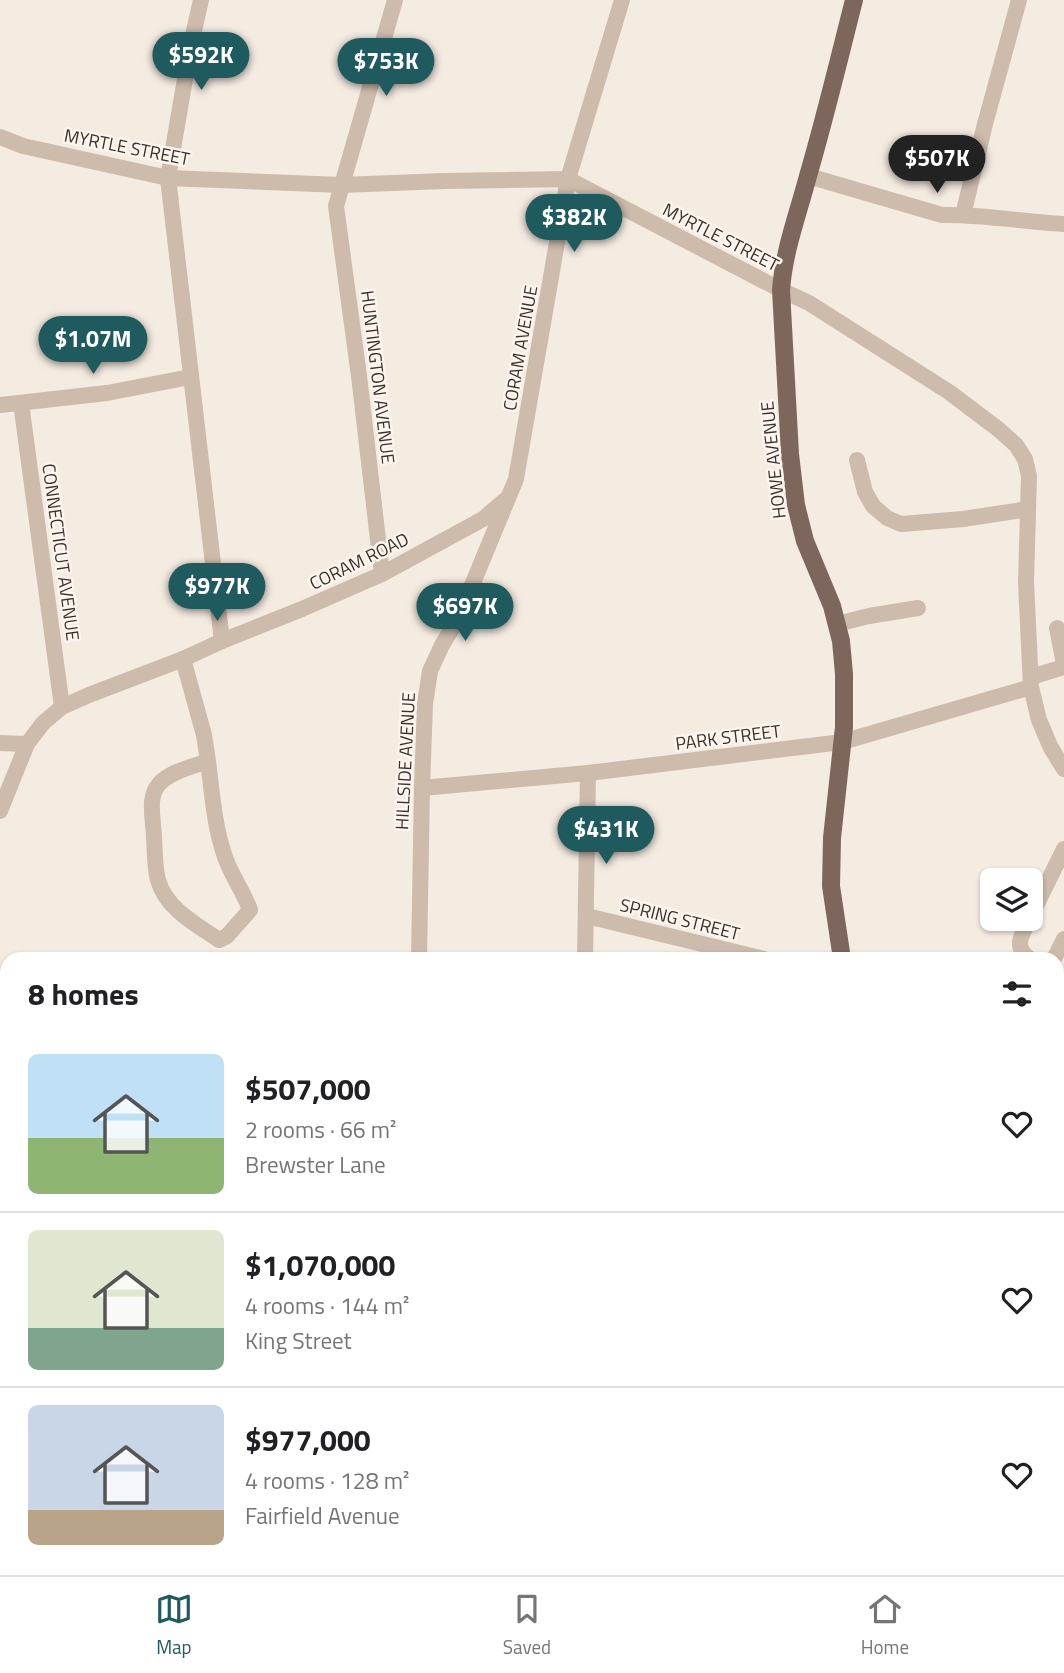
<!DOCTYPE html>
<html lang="en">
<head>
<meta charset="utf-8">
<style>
  body { margin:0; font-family:"Titillium Web",sans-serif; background:#f6f6f6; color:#202124; height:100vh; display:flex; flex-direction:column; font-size:26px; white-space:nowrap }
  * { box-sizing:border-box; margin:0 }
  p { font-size:23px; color:#757577 }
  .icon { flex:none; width:38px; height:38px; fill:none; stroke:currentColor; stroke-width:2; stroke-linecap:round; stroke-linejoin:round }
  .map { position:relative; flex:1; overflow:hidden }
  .details { position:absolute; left:0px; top:952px; width:1064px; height:623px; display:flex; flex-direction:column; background:#fff; border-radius:21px 21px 0 0; box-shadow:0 2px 5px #0004 }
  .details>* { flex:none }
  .buttons { position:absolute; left:980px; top:868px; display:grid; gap:14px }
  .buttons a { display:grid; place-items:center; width:63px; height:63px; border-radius:10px; background:#fff; box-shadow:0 2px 5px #0004; font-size:35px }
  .price { position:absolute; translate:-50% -60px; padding:0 16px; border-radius:24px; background:#1f5a5e; color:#fff; font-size:23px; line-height:46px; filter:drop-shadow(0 2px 4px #0008) }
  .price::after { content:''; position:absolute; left:50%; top:42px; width:21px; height:16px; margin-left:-10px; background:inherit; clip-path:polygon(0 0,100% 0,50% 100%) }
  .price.selected { background:#222; color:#fff }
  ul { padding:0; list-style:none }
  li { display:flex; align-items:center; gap:21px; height:175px; padding:0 28px }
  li+li { border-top:2px solid #e0e0e0 }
  li span { display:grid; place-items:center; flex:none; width:196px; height:140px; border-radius:10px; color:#555 }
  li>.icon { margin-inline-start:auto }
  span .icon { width:84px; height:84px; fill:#fffc; stroke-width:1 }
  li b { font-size:30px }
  h2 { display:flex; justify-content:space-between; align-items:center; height:84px; padding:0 28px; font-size:30px }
  .tabs { display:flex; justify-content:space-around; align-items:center; height:98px; border-top:2px solid #e0e0e0; background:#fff; font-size:19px; color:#757577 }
  .tabs a { display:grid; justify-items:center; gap:4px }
  .tabs .selected { color:#1f5a5e }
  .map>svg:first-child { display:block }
</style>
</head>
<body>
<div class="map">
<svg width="1064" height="1575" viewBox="0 0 1064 1575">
  <rect width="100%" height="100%" fill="#f4ebe1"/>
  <path fill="#b8c4a0" d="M1057,1480H1064V1575H1048L1046,1568H1057Z"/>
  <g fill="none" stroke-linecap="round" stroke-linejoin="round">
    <g stroke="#cdbbac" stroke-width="16">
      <path d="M201,0L191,44L168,178L222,641"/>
      <path d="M0,137L23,146L168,178L341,185L444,181L568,179L781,290L809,303L949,392L998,429L1016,445L1025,459L1029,476L1026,582L1031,687L1039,720L1051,748L1064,769"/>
      <path d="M808,176L942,215C983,214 1023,222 1064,224"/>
      <path d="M963,215L985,124L1019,0"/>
      <path d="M21,403L62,707"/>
      <path d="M0,405L107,393L190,377"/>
      <path d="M857,460L865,492L873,506L887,518L901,524L963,519L1028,509"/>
      <path d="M382,574L359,376L336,206L395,0"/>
      <path d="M837,624L869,616L918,608"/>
      <path d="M1057,628L1064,664"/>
      <path d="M183,659L204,735L208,761C192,767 171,771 159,784C149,796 152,811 153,825C155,840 154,867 158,880C166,909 196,924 219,940L227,936L250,910C243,890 230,874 224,854C214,824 212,792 208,761"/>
      <path d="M1031,677L1064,667"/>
      <path d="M0,743L27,744"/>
      <path d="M422,788L588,773L842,742L1031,687"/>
      <path d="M0,811L27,744L43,723L62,707L89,695L183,659L222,641L302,609L382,574L483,519L505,500"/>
      <path d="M587,916L764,959"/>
      <path d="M1031,916L1064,849"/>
      <path d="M1030,919C1022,934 1012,947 1030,959"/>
      <path d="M419,959L422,788L425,704L430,671L442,645L458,619L516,479L568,179L622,0"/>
      <path d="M585,959L588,773"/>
      <path d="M1054,959L1064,939"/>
      <path d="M1057,1202L1064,1194"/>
      <path d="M1057,1327L1064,1333"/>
      <path d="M0,1438L7,1436"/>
      <path d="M407,1575L413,1568"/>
      <path d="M601,1575L605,1568"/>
      <path d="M838,1575L853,1568"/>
    </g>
    <g stroke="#7d675c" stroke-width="18">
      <path d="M842,959L831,886L832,838L844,727V674L841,641L832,606L805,541L796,505L790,454L781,290C784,250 798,214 808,176C825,118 839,59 854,0"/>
      <path d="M1017,1568L1020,1575"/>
    </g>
  </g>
  <g text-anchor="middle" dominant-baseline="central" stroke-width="5" stroke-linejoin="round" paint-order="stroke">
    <g font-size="18" fill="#3b302b" stroke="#fbf5ee">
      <text transform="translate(127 147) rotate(11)">MYRTLE STREET</text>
      <text transform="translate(721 237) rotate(27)">MYRTLE STREET</text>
      <text transform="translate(520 348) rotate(-80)">CORAM AVENUE</text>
      <text transform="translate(378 377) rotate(83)">HUNTINGTON AVENUE</text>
      <text transform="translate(773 460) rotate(-96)">HOWE AVENUE</text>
      <text transform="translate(61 552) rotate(82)">CONNECTICUT AVENUE</text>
      <text transform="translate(359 561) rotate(-26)">CORAM ROAD</text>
      <text transform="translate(728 737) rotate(-7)">PARK STREET</text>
      <text transform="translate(405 761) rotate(-87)">HILLSIDE AVENUE</text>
      <text transform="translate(680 919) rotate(14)">SPRING STREET</text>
    </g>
  </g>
</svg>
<div class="buttons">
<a><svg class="icon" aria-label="layers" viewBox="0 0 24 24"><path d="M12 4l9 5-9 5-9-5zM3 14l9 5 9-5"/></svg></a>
</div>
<b class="price" style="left:201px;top:92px">$592K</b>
<b class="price" style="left:386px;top:98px">$753K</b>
<b class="price selected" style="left:937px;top:195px">$507K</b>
<b class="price" style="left:574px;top:254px">$382K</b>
<b class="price" style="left:93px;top:376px">$1.07M</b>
<b class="price" style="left:217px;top:623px">$977K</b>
<b class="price" style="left:465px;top:643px">$697K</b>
<b class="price" style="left:606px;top:866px">$431K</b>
<section class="details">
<h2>8 homes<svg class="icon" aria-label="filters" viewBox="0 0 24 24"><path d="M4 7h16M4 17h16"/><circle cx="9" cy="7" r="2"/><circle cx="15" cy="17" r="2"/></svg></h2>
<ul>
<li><span style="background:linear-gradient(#bfe0f5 60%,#8fb573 0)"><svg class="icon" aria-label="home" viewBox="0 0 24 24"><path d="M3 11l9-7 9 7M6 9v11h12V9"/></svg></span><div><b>$507,000</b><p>2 rooms · 66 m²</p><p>Brewster Lane</p></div><svg class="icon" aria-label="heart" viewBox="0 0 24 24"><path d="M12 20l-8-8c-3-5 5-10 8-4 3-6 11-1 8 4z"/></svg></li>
<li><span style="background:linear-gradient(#dfe7d0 70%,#7fa58c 0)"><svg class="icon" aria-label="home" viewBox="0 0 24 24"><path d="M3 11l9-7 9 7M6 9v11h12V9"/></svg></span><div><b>$1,070,000</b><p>4 rooms · 144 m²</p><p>King Street</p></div><svg class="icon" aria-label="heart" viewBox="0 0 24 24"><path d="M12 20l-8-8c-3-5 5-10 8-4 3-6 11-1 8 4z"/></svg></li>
<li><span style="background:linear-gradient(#c9d6e8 75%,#b9a48a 0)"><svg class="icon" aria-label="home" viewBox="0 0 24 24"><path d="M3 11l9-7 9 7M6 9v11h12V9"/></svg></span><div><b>$977,000</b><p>4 rooms · 128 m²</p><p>Fairfield Avenue</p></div><svg class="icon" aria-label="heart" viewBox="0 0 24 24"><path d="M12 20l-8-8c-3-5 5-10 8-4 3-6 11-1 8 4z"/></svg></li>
</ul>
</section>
</div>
<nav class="tabs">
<a class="selected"><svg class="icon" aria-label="map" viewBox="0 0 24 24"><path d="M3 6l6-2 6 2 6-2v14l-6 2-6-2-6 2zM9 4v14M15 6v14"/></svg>Map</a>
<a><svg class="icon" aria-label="saved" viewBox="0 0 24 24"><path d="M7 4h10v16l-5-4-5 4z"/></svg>Saved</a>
<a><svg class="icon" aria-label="home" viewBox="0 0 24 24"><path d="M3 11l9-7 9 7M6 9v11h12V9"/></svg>Home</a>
</nav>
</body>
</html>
